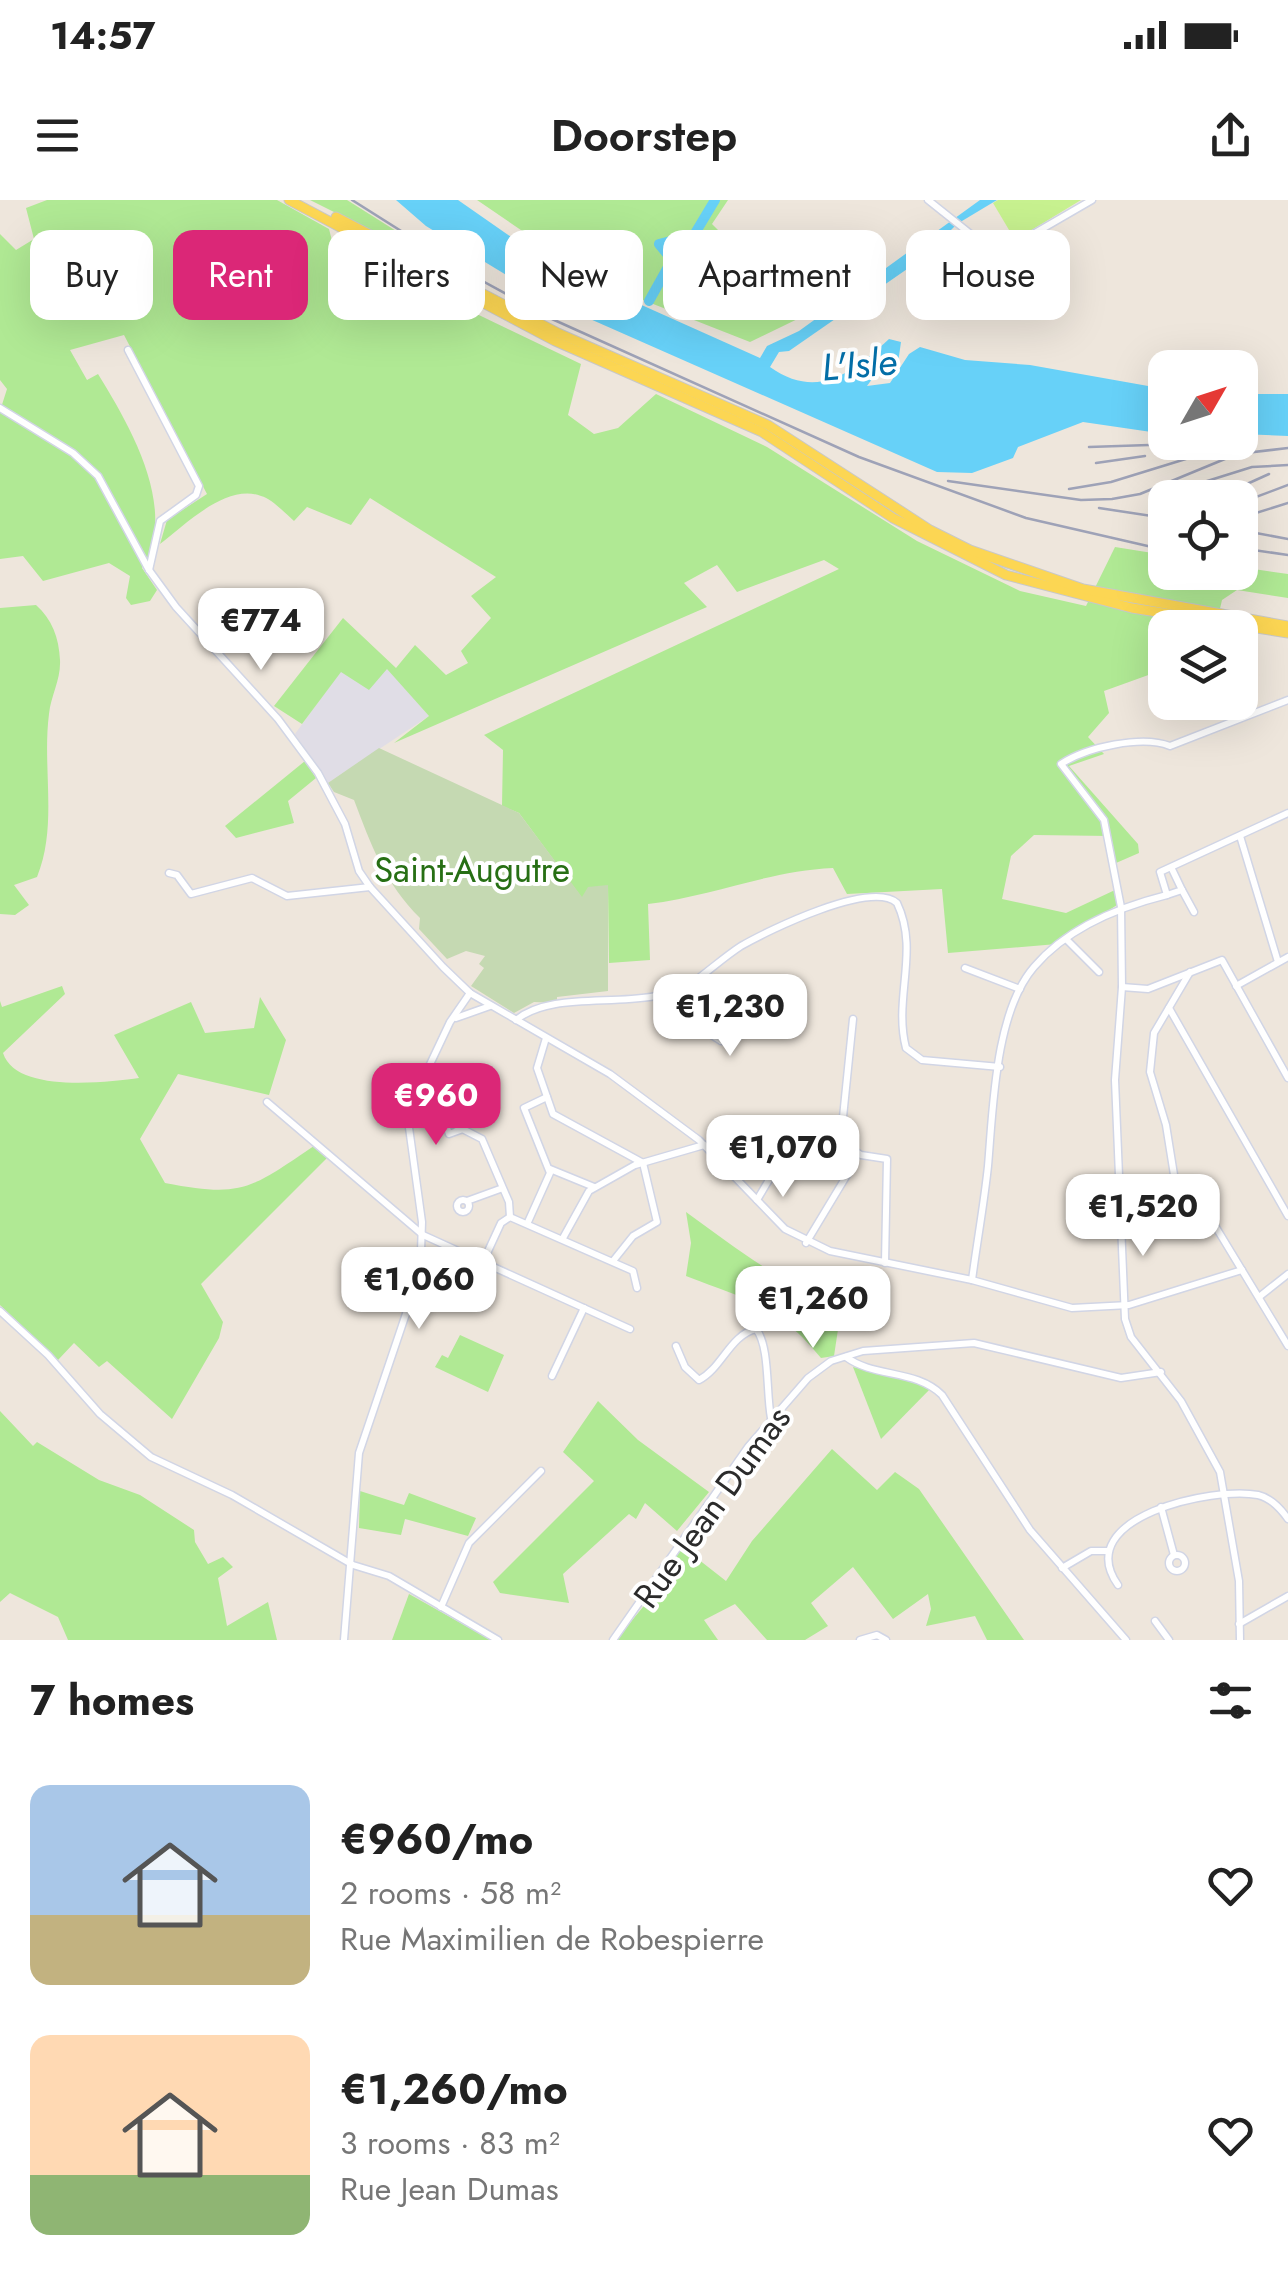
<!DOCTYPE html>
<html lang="en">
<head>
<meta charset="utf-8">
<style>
  body { margin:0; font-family:Jost,sans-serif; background:#f6f6f6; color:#222; height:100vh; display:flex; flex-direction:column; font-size:38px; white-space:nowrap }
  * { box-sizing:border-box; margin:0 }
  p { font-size:32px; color:#767676 }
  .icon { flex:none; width:55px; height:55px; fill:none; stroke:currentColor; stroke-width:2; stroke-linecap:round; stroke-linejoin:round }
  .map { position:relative; height:1440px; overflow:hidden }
  .panel { display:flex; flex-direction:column; background:#fff; flex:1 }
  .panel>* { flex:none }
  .hud { position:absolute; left:30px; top:30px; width:1230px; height:90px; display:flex; gap:20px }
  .needle { width:65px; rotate:51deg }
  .tools { position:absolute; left:1148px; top:150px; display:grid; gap:20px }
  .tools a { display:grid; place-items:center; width:110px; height:110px; border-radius:20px; background:#fff; box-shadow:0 10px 40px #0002; font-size:50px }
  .price { position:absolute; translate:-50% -85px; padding:0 22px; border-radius:20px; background:#fff; color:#222; font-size:32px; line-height:65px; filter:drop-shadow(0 2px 5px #0008) }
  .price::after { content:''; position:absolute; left:50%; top:60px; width:30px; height:22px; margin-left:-15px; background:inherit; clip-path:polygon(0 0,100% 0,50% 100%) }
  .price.current { background:#db2777; color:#fff }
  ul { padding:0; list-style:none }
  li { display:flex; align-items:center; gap:30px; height:250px; padding:0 30px }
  li span { display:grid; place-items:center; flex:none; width:280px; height:200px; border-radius:20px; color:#555 }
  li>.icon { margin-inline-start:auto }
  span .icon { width:120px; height:120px; fill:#fffc; stroke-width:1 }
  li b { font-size:42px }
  h2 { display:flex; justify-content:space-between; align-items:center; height:120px; padding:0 30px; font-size:42px }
  .tag { padding:0 35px; border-radius:20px; background:#fff; box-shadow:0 10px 40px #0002; font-size:35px; line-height:90px }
  .tag.current { background:#db2777; color:#fff }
  .status { display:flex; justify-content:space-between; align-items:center; height:70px; padding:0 50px; background:#fff; direction:ltr }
  .status svg { height:28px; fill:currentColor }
  header { display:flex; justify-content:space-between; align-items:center; height:130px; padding:0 30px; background:#fff; font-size:45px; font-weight:600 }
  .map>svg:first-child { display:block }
</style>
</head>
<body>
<div class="status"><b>14:57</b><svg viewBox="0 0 49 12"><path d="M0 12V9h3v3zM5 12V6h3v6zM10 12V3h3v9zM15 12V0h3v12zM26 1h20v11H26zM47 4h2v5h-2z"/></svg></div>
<header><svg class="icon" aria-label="menu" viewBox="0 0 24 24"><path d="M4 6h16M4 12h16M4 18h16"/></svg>Doorstep<svg class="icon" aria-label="share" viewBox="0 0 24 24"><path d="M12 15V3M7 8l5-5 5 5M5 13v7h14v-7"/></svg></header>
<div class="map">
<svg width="1288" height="1440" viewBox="0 0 1288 1440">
  <rect width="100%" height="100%" fill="#eee6dc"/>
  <path fill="#e0dde6" d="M387,468L429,516L328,583L295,534L341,471Z"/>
  <g fill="#b0e994">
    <path d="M47,0H277L329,29L342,80L390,112L456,104L581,164L568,215L594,234L618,228L656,194L767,247L917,341L1020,391L1086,406L1115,347L1165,355V372H1240V367L1288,374V398L1237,390L1222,400L1216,426L1223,427L1165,428V469L1104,491L1109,513L1088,537L1104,554L1069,566L1138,644L1139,653L1116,663L1110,636L1034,635L1011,656L1002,699L1066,713L1115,690L1117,705L1057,744L948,753L942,689L847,694L833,668C768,671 713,696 648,704L650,760L609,763L608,686L582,698L519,613L502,606L503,550L484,535L839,369L824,360L737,392L717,365L684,383L707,407L394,543L429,516L387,469L369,490L341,472L302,524L274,506L343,418L396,468L415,445L446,475L468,463L461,451L491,418L471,396L496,377L370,298L351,325L307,307L294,321C285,313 272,299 261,296C226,283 185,325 160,344L167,320L207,294L124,135L70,150L87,180L98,174C130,226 179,309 142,368L157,390L150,401L131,405L126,398L130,376L109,363L43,381L23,356L0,359V211L7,189L0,180V34L16,50L34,39L26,8Z"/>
    <path d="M310,0H347L447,63L444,67Z"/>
    <path d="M477,0H728L712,24L760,72L812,112L750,142L643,100L562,58Z"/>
    <path d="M36,405C52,419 59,438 60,460C61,480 51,495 49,514C42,568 58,626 37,677L14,685L29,705L15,715L0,714V408Z"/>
    <path d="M305,561L316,578L288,601L294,623L236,638L225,626Z"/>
    <path d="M62,786L65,794L3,853C16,894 108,882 139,878L114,835L191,802L205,833L254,828L260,797L286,840L269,895L178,874L140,939L165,983C243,998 250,989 314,946L328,957L201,1084L223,1122L219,1138L172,1219L107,1161L99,1167L74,1143L58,1160L0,1105V801L2,807Z"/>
    <path d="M686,1012C735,1047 783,1087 842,1103L834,1156L821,1158C776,1103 747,1100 686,1076L691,1043Z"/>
    <path d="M460,1135L504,1155L488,1192L435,1167L442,1155L448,1158Z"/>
    <path d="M853,1167L923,1183L932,1187L881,1239Z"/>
    <path d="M598,1201L638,1240L709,1292L677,1331L645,1303L636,1319L629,1314L563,1374L569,1403L500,1393L493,1382L594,1281L563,1252Z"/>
    <path d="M0,1211L33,1246L37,1242L99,1280L140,1295L194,1330L195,1342L208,1364L223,1357L233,1367L218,1378L227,1426L268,1402L277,1440H68L58,1417L10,1393L0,1402Z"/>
    <path d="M832,1249L877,1290L895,1272L919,1289L1024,1440H987L975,1416L926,1426L931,1409L928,1394L893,1419L853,1367L811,1403L828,1426L805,1440H767L735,1404L704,1420L718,1440H616L656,1391L680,1345L726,1381L752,1341Z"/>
    <path d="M360,1291L404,1305L409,1293L476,1318L468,1336L405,1319L401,1335L359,1328Z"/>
    <path d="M409,1394L491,1440H392Z"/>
  </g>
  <path fill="#c5d9b2" d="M379,548L519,613L582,697L588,687L608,685V791L557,797V803L534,802L514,813L471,786L484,768L479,764L485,756L466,751L447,759L419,729L420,718C385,683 371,645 354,600L334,592L328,583Z"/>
  <path fill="#c7f18f" d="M998,0H1081L1015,40L993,3Z"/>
  <g fill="#67d1f8">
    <path d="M396,0H458L550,64L760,158L767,146L799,131L980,0H997L957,24L923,58L789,151L779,152L770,167C818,201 853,172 889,139L901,142L898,163L875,175L867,186L890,183L909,154L920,147L965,160L1030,165L1165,189V234L1083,222L1018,247L1013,258L972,273L937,272L547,100L426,26Z"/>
    <path d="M1240,194H1288V236L1240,234Z"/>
  </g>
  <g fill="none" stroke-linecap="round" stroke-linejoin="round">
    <path stroke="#67d1f8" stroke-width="10" d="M649,101L672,60L659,44L694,35L715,0"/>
    <g stroke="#d1d5e5" stroke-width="9">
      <g id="minor">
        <path d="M928,0L997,55L1092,0"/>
        <path d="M128,150L199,286L196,295L160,321L149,370"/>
        <path d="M0,208L73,253L98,276L149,370L176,407L278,519L318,573L345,624L359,671L370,687L443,767L470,793L610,874L699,940L785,1029L830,1051L972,1080L1072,1108L1129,1105L1242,1070"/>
        <path d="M1240,636L1278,762"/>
        <path d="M1171,667L1182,690L1167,695L1160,672L1288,613"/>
        <path d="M169,673L177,675L191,694L252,678L287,696L370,687"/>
        <path d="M1182,690L1194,712"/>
        <path d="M1068,741L1099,772"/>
        <path d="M965,768L1020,789"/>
        <path d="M1190,772L1154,833L1150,872L1166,925L1175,981L1217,1029L1288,1146"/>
        <path d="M690,784L696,798L688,820L721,841H734L743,831L721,841"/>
        <path d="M1236,786L1288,757"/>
        <path d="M1122,787L1148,789L1222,760L1288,878"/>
        <path d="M1169,808L1288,1016"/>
        <path d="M456,818L490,806"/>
        <path d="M853,819L842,927L847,946L861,955L887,959L885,1063"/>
        <path d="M516,820C558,786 643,814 692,783C709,771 724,757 741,746C769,730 871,680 897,703C920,751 893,798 906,848L922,860L1000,867"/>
        <path d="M546,838L537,868L553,914L643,963L657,1022L633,1036L613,1061"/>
        <circle cx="463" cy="883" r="6"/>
        <path d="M267,902L423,1035L630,1129"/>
        <path d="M410,902L482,939L509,1002L510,1017"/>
        <path d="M441,918L458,887"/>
        <path d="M444,919L449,934L463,929"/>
        <path d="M550,969L594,987"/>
        <circle cx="463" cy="1006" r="6"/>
        <path d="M757,1000L793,939"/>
        <path d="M467,1001L500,989"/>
        <path d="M510,1017L633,1071L637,1088"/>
        <path d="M528,1022L550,973L524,908L547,897"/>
        <path d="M563,1038L589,991L635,965L704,945"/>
        <path d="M806,1043L847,975"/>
        <path d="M483,1062L501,1023L510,1017"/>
        <path d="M972,1080C977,1042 984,1004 988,966C993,909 995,812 1034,767C1067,728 1119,707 1167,695"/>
        <path d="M1259,1097L1288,1074"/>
        <path d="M0,1111L48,1155L100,1214L151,1257L232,1295L353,1365L389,1376L498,1440"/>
        <path d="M676,1146L685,1167L699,1180C722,1168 730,1135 756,1129C770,1146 766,1193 771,1218"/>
        <path d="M846,1157C874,1178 916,1169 942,1195L1030,1330L1126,1440"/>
        <path d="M552,1176L584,1108"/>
        <path d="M1161,1307L1174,1355"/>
        <circle cx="1177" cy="1363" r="8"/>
        <path d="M1062,1368L1091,1351H1109"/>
        <path d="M1118,1385C1070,1317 1214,1286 1258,1295C1271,1298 1281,1309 1288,1319"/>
        <path d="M441,1407L469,1343L541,1271"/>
        <path d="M1155,1421L1169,1440"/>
        <path d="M1239,1424L1288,1396"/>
        <path d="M344,1440L359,1253L413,1093L421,1051L422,1022L407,913L450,822L470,793"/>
        <path d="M613,1440L748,1247L808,1178L831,1161L863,1151L974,1143L1121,1178L1161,1172"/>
        <path d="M860,1440L877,1435L886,1440"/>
        <path d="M1240,1440L1239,1381L1220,1272L1181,1201L1131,1137L1125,1119L1115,880L1122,787L1121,707L1104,620L1061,564C1087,547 1142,535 1170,546L1288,500"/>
      </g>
    </g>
    <g stroke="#c8c8c8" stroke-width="11">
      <g id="major">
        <path d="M289,0L555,141L762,232L893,318L1006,375L1132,408L1288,433"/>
        <path d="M336,17L558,133L768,225L930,330L970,350L1083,389L1288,426"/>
      </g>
    </g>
    <use href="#minor" stroke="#fff" stroke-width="6"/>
    <use href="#major" stroke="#fcd653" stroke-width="9"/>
    <g stroke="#9ea2b7" stroke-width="2.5">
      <path d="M352,0L466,72L552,119L859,257L1026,318L1165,350"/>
      <path d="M1089,247L1209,243"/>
      <path d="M1096,263L1145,256"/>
      <path d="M948,281L1081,300L1112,299L1140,294L1237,254L1288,248"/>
      <path d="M1204,282L1252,267L1288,265"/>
      <path d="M1069,289L1111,282L1228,246"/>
      <path d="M1216,298L1269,274"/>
      <path d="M1240,303L1288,285"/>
      <path d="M1099,308L1165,318"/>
      <path d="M1240,318L1288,303"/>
      <path d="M1240,330L1288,339"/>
      <path d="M1240,348L1288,355"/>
    </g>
  </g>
  <g text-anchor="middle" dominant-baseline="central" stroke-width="8" stroke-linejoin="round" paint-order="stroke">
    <g font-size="35" fill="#276f14" stroke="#fff">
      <text x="472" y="670">Saint-Augutre</text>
    </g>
    <g font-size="35" fill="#2b2b2b" stroke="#fff">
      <text transform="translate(712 1307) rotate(-54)">Rue Jean Dumas</text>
    </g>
    <g font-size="38" font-style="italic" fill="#036ea7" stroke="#fff">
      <text transform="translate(859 164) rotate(-5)">L'Isle</text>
    </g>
  </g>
</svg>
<div class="tools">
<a><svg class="needle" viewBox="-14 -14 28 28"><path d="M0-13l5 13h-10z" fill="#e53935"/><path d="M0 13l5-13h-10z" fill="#767676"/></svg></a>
<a><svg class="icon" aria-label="locate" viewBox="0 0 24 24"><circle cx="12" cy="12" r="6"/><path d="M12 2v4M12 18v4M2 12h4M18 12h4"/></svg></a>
<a><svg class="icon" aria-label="layers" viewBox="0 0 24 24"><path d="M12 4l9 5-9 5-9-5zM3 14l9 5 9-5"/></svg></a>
</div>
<b class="price" style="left:261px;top:473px">€774</b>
<b class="price" style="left:730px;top:859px">€1,230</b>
<b class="price current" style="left:436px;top:948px">€960</b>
<b class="price" style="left:783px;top:1000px">€1,070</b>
<b class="price" style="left:1143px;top:1059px">€1,520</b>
<b class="price" style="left:419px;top:1132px">€1,060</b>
<b class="price" style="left:813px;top:1151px">€1,260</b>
<div class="hud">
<a class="tag">Buy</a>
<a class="tag current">Rent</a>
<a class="tag">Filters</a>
<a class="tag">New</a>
<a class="tag">Apartment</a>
<a class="tag">House</a>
</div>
</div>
<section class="panel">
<h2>7 homes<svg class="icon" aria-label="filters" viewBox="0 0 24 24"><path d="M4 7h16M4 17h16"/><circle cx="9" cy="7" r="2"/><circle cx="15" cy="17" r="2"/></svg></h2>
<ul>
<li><span style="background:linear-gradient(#a9c7e8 65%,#c2b280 0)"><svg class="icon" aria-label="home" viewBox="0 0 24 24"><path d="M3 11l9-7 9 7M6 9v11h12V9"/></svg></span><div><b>€960/mo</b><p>2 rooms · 58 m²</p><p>Rue Maximilien de Robespierre</p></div><svg class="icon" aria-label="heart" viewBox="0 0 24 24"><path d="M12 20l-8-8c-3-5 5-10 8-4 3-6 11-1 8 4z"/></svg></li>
<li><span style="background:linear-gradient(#ffd9b3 70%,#8fb573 0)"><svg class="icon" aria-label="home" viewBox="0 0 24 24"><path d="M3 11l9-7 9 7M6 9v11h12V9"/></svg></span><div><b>€1,260/mo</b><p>3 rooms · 83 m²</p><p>Rue Jean Dumas</p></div><svg class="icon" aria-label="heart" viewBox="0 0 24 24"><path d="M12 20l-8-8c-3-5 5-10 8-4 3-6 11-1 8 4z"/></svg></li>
</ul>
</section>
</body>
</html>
